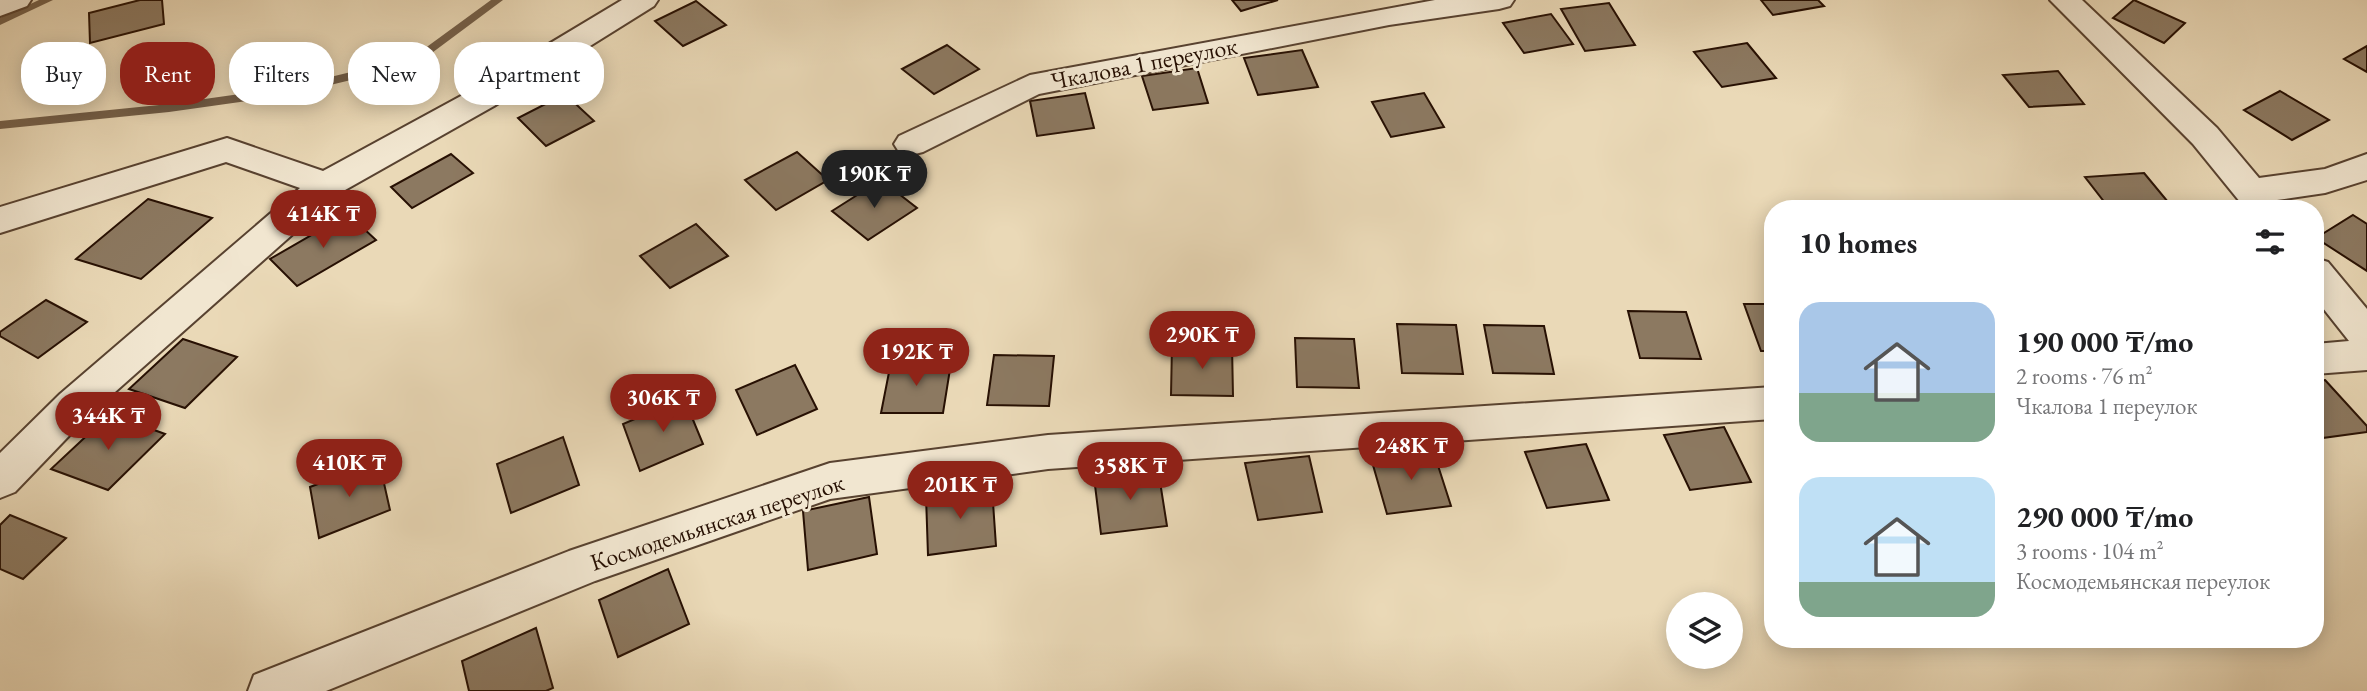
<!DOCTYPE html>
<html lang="en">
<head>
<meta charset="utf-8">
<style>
  body { margin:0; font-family:"EB Garamond",serif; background:#f6f6f6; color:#202124; height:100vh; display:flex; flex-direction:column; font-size:26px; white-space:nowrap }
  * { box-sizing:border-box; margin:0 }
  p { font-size:23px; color:#757577 }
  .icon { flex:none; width:38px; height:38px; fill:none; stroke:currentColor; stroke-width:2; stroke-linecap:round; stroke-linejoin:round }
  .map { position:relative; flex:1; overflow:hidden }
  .details { position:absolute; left:1764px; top:200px; width:560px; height:448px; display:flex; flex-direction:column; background:#fff; border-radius:28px; box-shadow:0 4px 18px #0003 }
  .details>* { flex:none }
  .banner { position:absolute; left:21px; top:42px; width:665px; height:63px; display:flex; gap:14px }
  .buttons { position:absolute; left:1666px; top:592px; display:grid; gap:14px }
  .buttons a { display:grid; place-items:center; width:77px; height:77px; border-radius:50%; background:#fff; box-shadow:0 4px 18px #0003; font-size:35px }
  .price { position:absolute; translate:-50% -60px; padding:0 16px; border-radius:24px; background:#8f2418; color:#fff; font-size:23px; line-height:46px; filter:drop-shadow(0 2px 4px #0008) }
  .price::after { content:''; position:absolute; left:50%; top:42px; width:21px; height:16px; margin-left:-10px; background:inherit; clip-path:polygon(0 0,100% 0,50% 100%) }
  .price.active { background:#222; color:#fff }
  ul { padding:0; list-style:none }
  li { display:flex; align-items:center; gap:21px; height:175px; padding:0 35px }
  li span { display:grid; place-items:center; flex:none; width:196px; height:140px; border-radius:21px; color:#555 }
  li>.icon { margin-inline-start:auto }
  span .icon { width:84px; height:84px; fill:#fffc; stroke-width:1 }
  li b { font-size:30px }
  h2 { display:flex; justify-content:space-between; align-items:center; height:84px; padding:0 35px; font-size:30px }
  .chip { padding:0 24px; border-radius:28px; background:#fff; box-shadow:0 4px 18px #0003; font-size:24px; line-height:63px }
  .chip.active { background:#8f2418; color:#fff }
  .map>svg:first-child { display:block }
</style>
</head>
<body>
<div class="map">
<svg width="2367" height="691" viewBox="0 0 2367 691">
  <rect width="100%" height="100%" fill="#ead9b7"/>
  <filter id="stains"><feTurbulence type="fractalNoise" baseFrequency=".00286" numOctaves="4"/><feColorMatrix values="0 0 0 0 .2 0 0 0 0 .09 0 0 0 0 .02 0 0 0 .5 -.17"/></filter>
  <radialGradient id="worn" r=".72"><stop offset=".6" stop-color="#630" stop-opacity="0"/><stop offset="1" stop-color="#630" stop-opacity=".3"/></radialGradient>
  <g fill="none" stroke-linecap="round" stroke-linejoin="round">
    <g fill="#74604a" fill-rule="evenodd">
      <path d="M39,0H53L0,25V18Z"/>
      <path d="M491,0H503L417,64L289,95L169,112L0,129V121L169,104L289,87L413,57Z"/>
    </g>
  </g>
  <g fill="#8c7961" stroke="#271003" stroke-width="2">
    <path d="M140,0H162L164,24L90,43L89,13Z"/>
    <path d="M1232,0H1278L1241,11Z"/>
    <path d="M1761,0H1818L1824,6L1773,15Z"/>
    <path d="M2134,0L2185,23L2164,43L2113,18Z"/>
    <path d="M696,1L726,25L683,46L655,21Z"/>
    <path d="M1609,3L1635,45L1585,51L1561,9Z"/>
    <path d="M1551,14L1573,44L1524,53L1503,23Z"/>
    <path d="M1747,43L1776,78L1722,87L1694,52Z"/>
    <path d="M947,45L979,69L934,94L902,69Z"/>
    <path d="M2367,46V72L2344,59Z"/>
    <path d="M1302,50L1318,87L1258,95L1244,58Z"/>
    <path d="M1197,68L1208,103L1153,110L1142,76Z"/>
    <path d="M2058,71L2084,104L2029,107L2003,75Z"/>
    <path d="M2280,91L2329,120L2292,140L2244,110Z"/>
    <path d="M1085,93L1094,128L1037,136L1030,101Z"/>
    <path d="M1424,93L1444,127L1391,137L1372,102Z"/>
    <path d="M565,94L594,121L546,146L518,118Z"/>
    <path d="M797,152L828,180L776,210L745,180Z"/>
    <path d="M451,154L473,173L412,208L391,187Z"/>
    <path d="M2144,173L2173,208H2109L2085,177Z"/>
    <path d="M881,180L917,208L868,240L832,211Z"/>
    <path d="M148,199L212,218L141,279L76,259Z"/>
    <path d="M348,214L376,240L297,286L270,259Z"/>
    <path d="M2353,215L2367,224V271L2316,238Z"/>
    <path d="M696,224L728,256L670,288L640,256Z"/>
    <path d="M46,300L87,322L38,358L0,336V332Z"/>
    <path d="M1744,304H1773V351H1761Z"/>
    <path d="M1628,311L1686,312L1701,359L1640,358Z"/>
    <path d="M1397,324L1456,325L1463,374L1402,373Z"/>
    <path d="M1484,325L1544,326L1554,374L1493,373Z"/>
    <path d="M1295,338L1354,339L1359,388L1297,387Z"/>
    <path d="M183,339L237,357L185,408L129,389Z"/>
    <path d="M1172,345L1232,346L1233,396L1171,395Z"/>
    <path d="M994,355L1054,356L1049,406L987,405Z"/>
    <path d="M891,362L951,363L943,413H881Z"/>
    <path d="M795,365L817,409L757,435L736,390Z"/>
    <path d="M2325,380L2367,426V432L2315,439V381Z"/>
    <path d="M684,398L703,444L640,471L623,424Z"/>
    <path d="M110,414L165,434L108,490L51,469Z"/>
    <path d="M1724,427L1751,482L1690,490L1664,435Z"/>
    <path d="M563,437L579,485L511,513L497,464Z"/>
    <path d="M1586,444L1609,500L1547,508L1525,452Z"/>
    <path d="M1433,450L1451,506L1387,514L1371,458Z"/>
    <path d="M1309,456L1322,512L1258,520L1245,463Z"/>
    <path d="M379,461L390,510L319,538L310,487Z"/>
    <path d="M1158,469L1167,526L1101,534L1094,477Z"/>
    <path d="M992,488L996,546L928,555L926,496Z"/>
    <path d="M869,497L877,554L808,570L803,511Z"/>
    <path d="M10,515L66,538L23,579L0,569V525Z"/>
    <path d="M668,569L689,624L618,657L599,600Z"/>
    <path d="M536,628L553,688L546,691H469L462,661Z"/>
  </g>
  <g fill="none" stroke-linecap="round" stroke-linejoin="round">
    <g stroke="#584230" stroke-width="4">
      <g id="street">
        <path d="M0,0H31L27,6L0,16Z"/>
        <path d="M622,0H658L654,6L494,106L338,194L88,416L15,492L0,498V453L60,394L300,188L226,162L0,233V207L227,138L323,171L472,90Z"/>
        <path d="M1435,0H1514L1510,6L1499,9L1389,25L1039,94L923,152L911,155L899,152L894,144L899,136L1030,75Z"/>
        <path d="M2050,0H2082L2217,128L2259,178L2325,169L2367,154V180L2325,193L2277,200L2281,208H2245L2193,144Z"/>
        <path d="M2315,258L2328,262L2367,309V370L2315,374V344L2349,341L2315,298Z"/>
        <path d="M1773,387V419L1048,469L830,499L595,581L326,691H248L254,675L569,551L830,463L1048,435Z"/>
      </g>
    </g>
    <use href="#street" fill="#f1e6d0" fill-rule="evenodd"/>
  </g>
  <g text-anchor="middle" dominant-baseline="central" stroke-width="6" stroke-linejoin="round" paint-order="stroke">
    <g font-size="24" fill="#271003" stroke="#f1e6d0">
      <text transform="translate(1144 63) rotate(-11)">Чкалова 1 переулок</text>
      <text transform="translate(717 522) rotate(-18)">Космодемьянская переулок</text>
    </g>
  </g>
  <rect width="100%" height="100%" filter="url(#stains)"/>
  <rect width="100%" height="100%" fill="url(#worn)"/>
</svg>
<div class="buttons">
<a><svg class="icon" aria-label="layers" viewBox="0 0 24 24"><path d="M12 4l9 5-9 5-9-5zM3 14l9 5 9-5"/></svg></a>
</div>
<b class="price active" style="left:874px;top:210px">190K ₸</b>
<b class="price" style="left:323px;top:250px">414K ₸</b>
<b class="price" style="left:1202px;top:371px">290K ₸</b>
<b class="price" style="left:916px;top:388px">192K ₸</b>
<b class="price" style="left:663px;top:434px">306K ₸</b>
<b class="price" style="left:108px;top:452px">344K ₸</b>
<b class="price" style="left:1411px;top:482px">248K ₸</b>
<b class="price" style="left:349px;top:499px">410K ₸</b>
<b class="price" style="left:1130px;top:502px">358K ₸</b>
<b class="price" style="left:960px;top:521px">201K ₸</b>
<div class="banner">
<a class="chip">Buy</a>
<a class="chip active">Rent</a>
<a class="chip">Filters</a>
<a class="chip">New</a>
<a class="chip">Apartment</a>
</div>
<section class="details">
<h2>10 homes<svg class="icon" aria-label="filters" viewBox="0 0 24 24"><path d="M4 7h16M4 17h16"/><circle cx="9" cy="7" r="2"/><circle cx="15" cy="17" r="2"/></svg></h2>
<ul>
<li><span style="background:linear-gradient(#a9c7e8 65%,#7fa58c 0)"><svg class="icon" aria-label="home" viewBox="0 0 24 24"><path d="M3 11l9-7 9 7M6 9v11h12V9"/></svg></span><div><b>190 000 ₸/mo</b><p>2 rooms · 76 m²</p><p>Чкалова 1 переулок</p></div></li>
<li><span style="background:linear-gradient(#bfe0f5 75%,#7fa58c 0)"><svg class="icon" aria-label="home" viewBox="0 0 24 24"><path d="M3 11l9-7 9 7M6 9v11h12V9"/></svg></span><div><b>290 000 ₸/mo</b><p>3 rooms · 104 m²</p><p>Космодемьянская переулок</p></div></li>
</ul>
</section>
</div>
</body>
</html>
